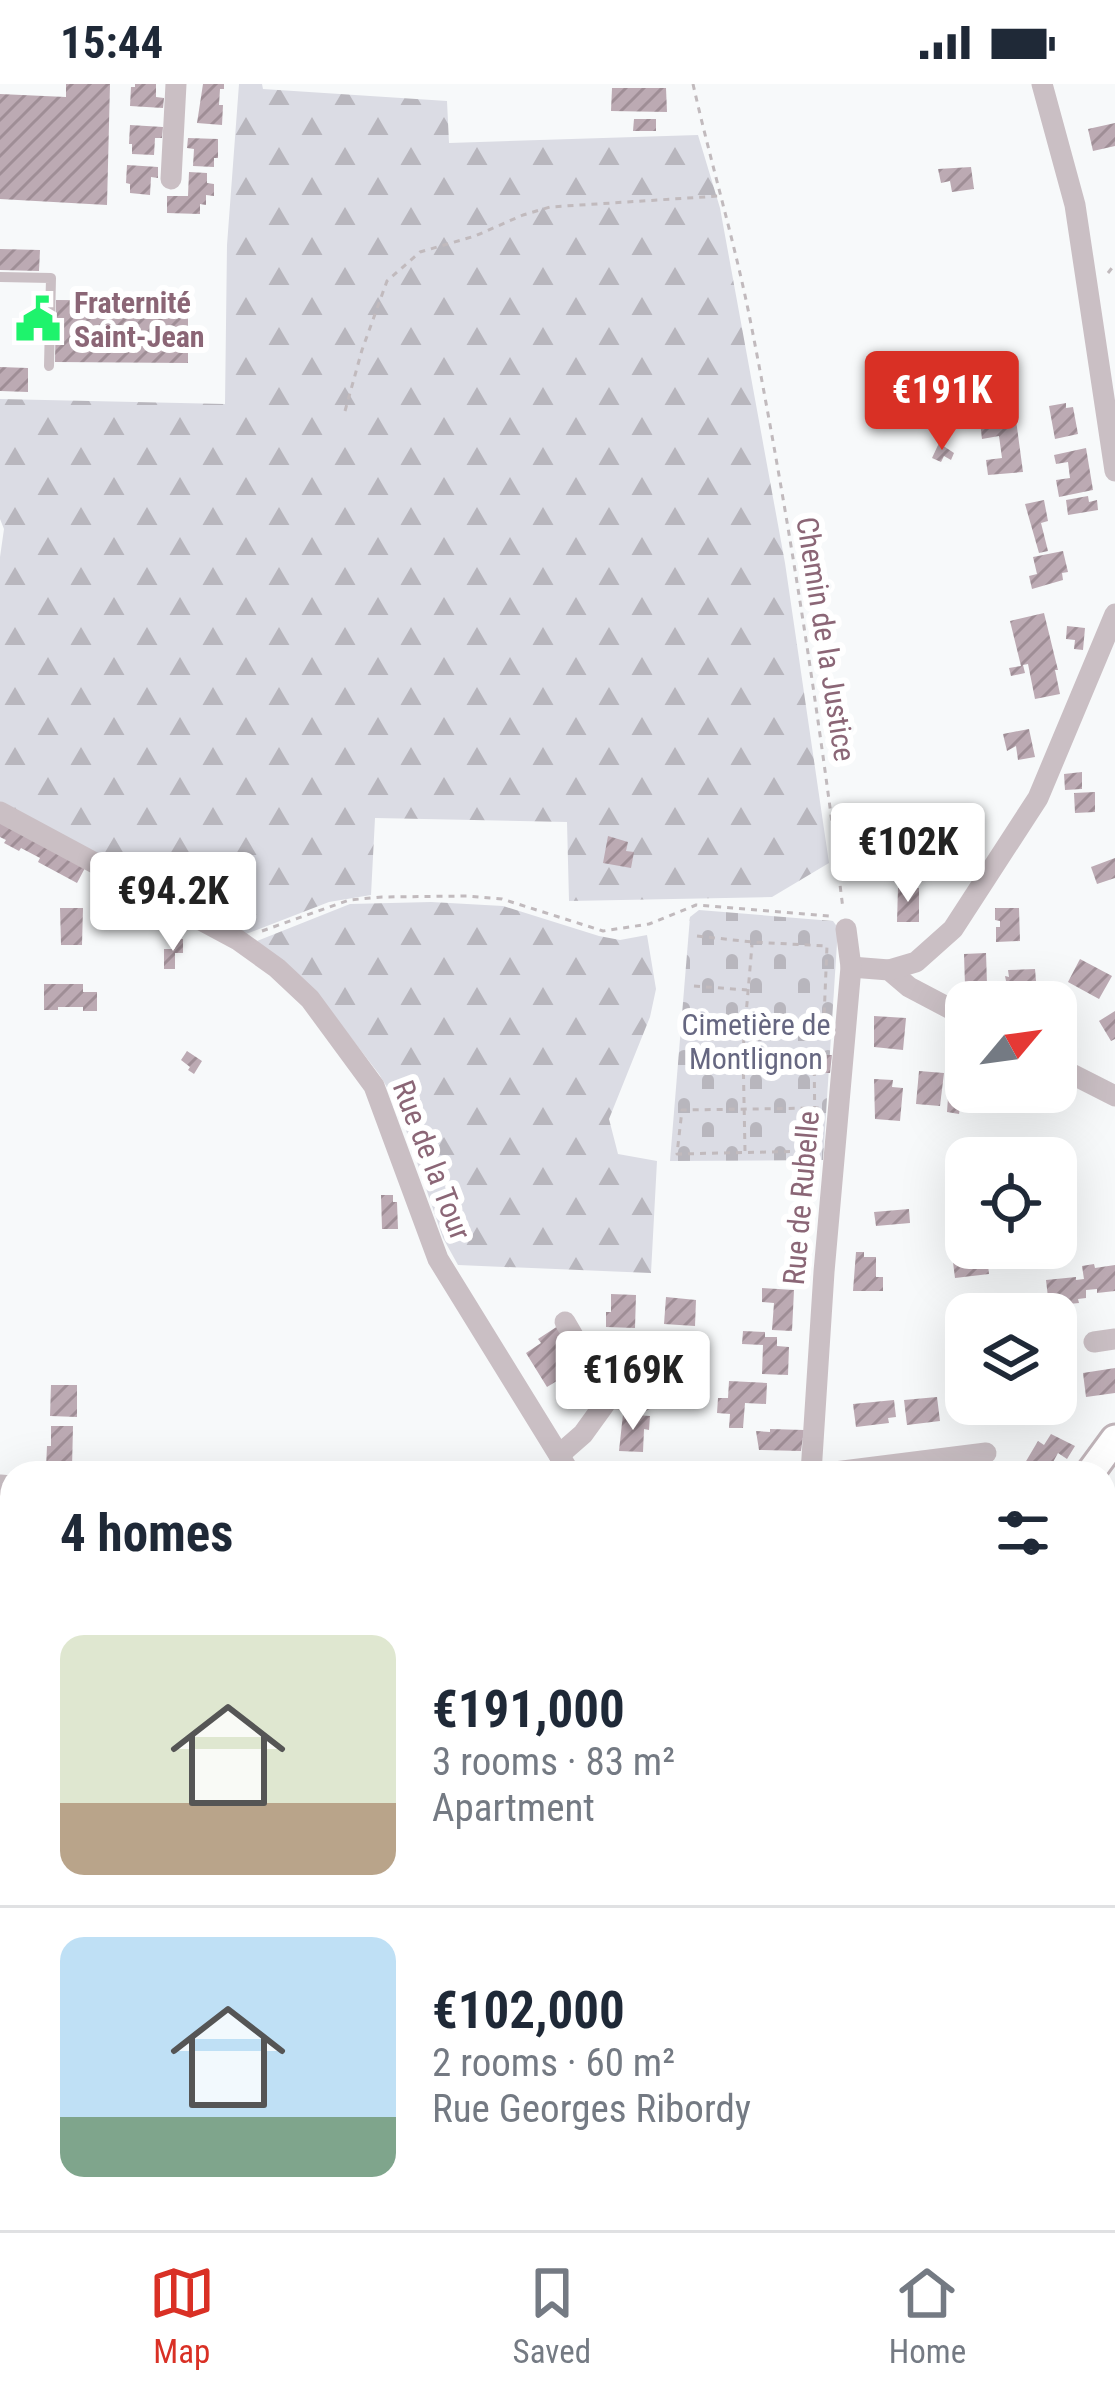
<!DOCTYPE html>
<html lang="en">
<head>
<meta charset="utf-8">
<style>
  body { margin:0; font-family:"Roboto Condensed",sans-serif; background:#f6f6f7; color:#1f2937; height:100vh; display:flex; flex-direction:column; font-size:45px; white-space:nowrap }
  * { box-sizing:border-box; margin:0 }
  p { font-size:39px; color:#747a83 }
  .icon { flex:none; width:66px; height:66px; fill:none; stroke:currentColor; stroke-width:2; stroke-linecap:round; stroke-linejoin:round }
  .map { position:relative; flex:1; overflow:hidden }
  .side { position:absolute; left:0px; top:1377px; width:1116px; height:771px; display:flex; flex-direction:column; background:#fff; border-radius:36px 36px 0 0; box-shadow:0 12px 48px #0002 }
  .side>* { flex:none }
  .needle { width:78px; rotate:61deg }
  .controls { position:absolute; left:945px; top:897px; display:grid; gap:24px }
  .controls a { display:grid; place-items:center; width:132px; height:132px; border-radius:24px; background:#fff; box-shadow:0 12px 48px #0002; font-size:60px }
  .price { position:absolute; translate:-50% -102px; padding:0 27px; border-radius:12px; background:#fff; color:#222; font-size:39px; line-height:78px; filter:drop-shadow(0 3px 6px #0008) }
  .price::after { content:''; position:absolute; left:50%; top:72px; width:36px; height:27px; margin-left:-18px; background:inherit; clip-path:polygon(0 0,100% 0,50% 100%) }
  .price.selected { background:#d93025; color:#fff }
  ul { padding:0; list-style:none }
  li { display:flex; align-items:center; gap:36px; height:300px; padding:0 60px }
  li+li { border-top:3px solid #e0e1e3 }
  li span { display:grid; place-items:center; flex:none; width:336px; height:240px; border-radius:24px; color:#555 }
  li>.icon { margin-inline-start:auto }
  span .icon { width:144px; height:144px; fill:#fffc; stroke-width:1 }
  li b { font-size:51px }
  h2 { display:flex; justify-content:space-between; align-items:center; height:144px; padding:0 60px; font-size:51px }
  .status { display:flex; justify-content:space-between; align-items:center; height:84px; padding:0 60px; background:#fff; direction:ltr }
  .status svg { height:33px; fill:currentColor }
  .dock { display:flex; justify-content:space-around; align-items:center; height:168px; border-top:3px solid #e0e1e3; background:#fff; font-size:33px; color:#747a83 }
  .dock a { display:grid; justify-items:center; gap:6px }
  .dock .selected { color:#d93025 }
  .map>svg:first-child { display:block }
</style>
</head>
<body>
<div class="status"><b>15:44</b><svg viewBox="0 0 49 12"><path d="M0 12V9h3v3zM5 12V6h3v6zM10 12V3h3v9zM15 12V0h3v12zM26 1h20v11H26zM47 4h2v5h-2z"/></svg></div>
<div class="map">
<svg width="1115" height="2146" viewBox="0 0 1115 2146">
  <defs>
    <pattern id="forest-firs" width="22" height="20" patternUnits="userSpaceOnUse" patternTransform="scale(3)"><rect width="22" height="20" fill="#dbdce4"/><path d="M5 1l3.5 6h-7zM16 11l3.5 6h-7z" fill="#b8b6bd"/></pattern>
    <pattern id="cemetery-stones" width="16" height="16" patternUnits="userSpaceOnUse" patternTransform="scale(3)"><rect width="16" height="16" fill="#dbdce4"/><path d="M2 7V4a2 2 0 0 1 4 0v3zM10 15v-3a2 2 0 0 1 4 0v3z" fill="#b8b6bd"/></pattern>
    <pattern id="park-tufts" width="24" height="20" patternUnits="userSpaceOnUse" patternTransform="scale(3)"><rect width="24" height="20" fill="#dbdce4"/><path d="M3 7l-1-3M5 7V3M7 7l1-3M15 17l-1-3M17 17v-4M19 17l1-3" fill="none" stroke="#b8b6bd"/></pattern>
    <pattern id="building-hatch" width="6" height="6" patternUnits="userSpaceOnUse" patternTransform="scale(3)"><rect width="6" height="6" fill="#bcaab3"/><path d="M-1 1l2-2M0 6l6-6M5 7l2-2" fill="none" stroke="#9f8e96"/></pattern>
  </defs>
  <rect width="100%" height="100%" fill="#f7f9fa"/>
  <g fill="url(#forest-firs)">
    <path d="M239,0H262L263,5L447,17L449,59L698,51L720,124L785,479L829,779L772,813L569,817L567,738L375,734L371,811L329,818L246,850L0,718V473L4,445L0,435V315L225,320L227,161Z"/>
    <path d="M431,818L503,822L599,852L620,856L647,851L656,905L650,933L609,1035L618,1070L657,1077L651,1189L458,1181L443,1154L397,1020L379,990L315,907L257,857L350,820Z"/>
  </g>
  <path fill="url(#cemetery-stones)" d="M699,826L833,837L838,844L823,1076L670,1077L690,833Z"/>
  <path fill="url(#park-tufts)" d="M1104,1445L1115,1454V1587L1104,1589Z"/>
  <g fill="url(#building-hatch)">
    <path d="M66,0H110L107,121L0,115V10L66,13Z"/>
    <path d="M135,0H156V13L164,14L163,24L130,22L131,3H135Z"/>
    <path d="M203,0H224V5H220L219,21H223L222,41L197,39Z"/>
    <path d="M612,4H666L667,28L611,27Z"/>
    <path d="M634,35H656V47H633Z"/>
    <path d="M1115,39V62L1093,67L1088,45Z"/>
    <path d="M130,41L163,43L162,54H155L154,71L132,70V60H129Z"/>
    <path d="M188,54L218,55V74H214V83L193,82L194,65L187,64Z"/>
    <path d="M127,81L158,83V94L151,93L150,111L130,109V100L126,99Z"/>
    <path d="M971,83L974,105L952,108L950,97L941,99L938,85Z"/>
    <path d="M189,88L207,89V99L214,100V112L206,111V121L200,120V130L167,129V112H188Z"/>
    <path d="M0,165L40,166L39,187L0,186Z"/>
    <path d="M56,216L188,217V279L55,278Z"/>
    <path d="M994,268L995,271L1001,270L1005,295L976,301L974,292L985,290L981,270Z"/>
    <path d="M0,283L28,284V308L0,307Z"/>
    <path d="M1014,307L1016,318L1007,320L1008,333L1009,337L1016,336L1023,388L988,391L986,376L1002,374L999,352L982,355L980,338L996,335L989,312Z"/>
    <path d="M1066,319V324L1073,323L1078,350L1055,355L1049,322Z"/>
    <path d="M939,359L954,369L951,376L944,372L941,378L932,374Z"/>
    <path d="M1086,364L1093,406L1059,413L1056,396L1070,394L1068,378L1056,380L1054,371Z"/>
    <path d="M1088,412L1089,418L1097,416L1098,426L1068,431L1066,416Z"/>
    <path d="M1044,416L1048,437L1041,439L1048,467L1039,469L1025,420Z"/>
    <path d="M1063,467L1068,488L1062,489L1063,496L1032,505L1029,492L1037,490L1033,473Z"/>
    <path d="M1044,529L1055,574L1058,586H1055L1060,610L1035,615L1028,580L1023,581L1025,589L1011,592L1009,584L1021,582L1010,537Z"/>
    <path d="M1067,542L1085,544L1083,566L1074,565L1075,556L1066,555Z"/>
    <path d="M1029,645L1035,673L1018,676L1016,662L1007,667L1003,650Z"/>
    <path d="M1082,688V705L1065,706L1064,690Z"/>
    <path d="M1095,708V728L1075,729L1074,709Z"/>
    <path d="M0,739L85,784L77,799L38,778L40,774L21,764L19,767L4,759L6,756L0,753Z"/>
    <path d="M964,745L968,778L937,782L933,749Z"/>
    <path d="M608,752L628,758L626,767L634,768L631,784L603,779Z"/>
    <path d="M1115,774V794L1097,800L1091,783Z"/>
    <path d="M898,804H919V838H897Z"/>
    <path d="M60,824H83L82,861H61Z"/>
    <path d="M995,824H1019L1020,857L996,858V843H1000V837L995,836Z"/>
    <path d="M174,855H183V869H175V885H164V865H175Z"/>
    <path d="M986,869L987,901H965L964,870Z"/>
    <path d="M1080,875L1112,892L1099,915L1068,898Z"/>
    <path d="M1035,885L1037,909L1009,910V897H1006L1005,892L1009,893L1008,886Z"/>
    <path d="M44,900H83V908H97V927H83V923H58V926H44Z"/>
    <path d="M1115,927V955L1111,957L1099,937Z"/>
    <path d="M874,932L906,934L903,966L874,963Z"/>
    <path d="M187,967L202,977L194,990L188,986L190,983L181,976Z"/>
    <path d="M818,971H832L830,989H818Z"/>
    <path d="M919,987L944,989L940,1022L916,1020Z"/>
    <path d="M962,989H966V1008H1013L1012,1021L966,1017V1024H960L959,1030L947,1028L949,999L962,1001Z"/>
    <path d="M874,995L893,996L892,1003L903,1004L900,1037L875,1035Z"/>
    <path d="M381,1111H393V1118H397L398,1145H382Z"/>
    <path d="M909,1125L910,1139L876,1142L874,1128Z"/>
    <path d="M957,1151H966V1164H986L989,1190L955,1194L953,1178L959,1177Z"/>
    <path d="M856,1168H864V1173H876V1193H883V1207H853Z"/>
    <path d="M1094,1180L1095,1184L1115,1181V1207L1097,1209V1205L1086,1206V1214L1078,1215L1079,1219L1049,1222L1046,1196L1076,1193V1196L1084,1195L1082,1182Z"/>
    <path d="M762,1204L794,1206L792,1247L772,1246L774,1219L762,1218Z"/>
    <path d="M611,1210L636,1211L635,1244L606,1243V1228H611Z"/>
    <path d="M666,1213L696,1216L695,1242L664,1240Z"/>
    <path d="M1009,1216L1014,1230H979L978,1226Z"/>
    <path d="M558,1242L570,1263L565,1266L576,1285L569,1289L572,1293L566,1297L560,1295L547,1303L526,1269L541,1259L538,1255Z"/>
    <path d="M743,1247L765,1248V1253H777V1262L789,1263L788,1291L762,1290L763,1261L742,1260Z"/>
    <path d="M1115,1284V1309L1086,1313L1083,1289Z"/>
    <path d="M729,1297L767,1299L766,1320L745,1319L743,1344H729L730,1330L717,1329L718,1314H728Z"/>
    <path d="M51,1301H77V1333L50,1332Z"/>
    <path d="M937,1313L940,1337L907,1341L904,1316Z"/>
    <path d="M894,1316L896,1333L888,1334L889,1339L856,1343L853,1320Z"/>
    <path d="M623,1330L650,1332L649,1346L644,1345L643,1368L619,1367Z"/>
    <path d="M51,1342H73L72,1384H46L47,1362H51Z"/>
    <path d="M770,1345L804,1346L801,1367L759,1366L756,1347L770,1348Z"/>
    <path d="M1051,1350L1075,1362L1067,1375L1058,1369L1047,1389H1019L1038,1357L1044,1361Z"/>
    <path d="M0,1868L12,1869V1924H0Z"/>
    <path d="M0,2070L12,2071V2099L0,2098Z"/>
    <path d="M919,2136H947L948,2142L947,2146H922Z"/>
    <path d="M1031,2136H1046L1049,2146H1021L1019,2139Z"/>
  </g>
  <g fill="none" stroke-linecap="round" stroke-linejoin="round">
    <g stroke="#c0b4b9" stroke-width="33">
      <g id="secondary">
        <path d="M1090,1389L1115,1355"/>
        <path d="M740,2136L774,2146"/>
        <path d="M85,2146L99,2136"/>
        <path d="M344,2146L477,2136"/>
        <path d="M540,2146L654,2136"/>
      </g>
    </g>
    <g stroke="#c1babd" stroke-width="3" stroke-dasharray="6 6" stroke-linecap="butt">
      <path d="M693,0C711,80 735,159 751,240C789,434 819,629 843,825"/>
      <path d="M1108,189L1115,180"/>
      <path d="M345,327L362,266L387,197L420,168L475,152L523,131L550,123L719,112"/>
      <path d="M262,847L349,816L382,813L468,812L502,815L603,847L649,840L696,821L830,832"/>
      <path d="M697,852L752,858L827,862L823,958"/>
      <path d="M694,902L747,906"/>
      <path d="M724,937L823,945"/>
      <path d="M688,966H812"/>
      <path d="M815,1052L814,966H821"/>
      <path d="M745,1067L743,966L752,861"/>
      <path d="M814,1067L677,1070L682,1026L820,1024"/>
    </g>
    <g stroke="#cabfc4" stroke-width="10">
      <path d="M0,193L51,194L49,282"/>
      <path d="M835,2136L850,2146"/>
    </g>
    <g stroke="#cabfc4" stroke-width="21">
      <path d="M1042,0L1075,121L1115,387"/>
      <path d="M171,95L176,0"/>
      <path d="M0,728L238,856L277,884L310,915L374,1002L438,1175L570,1389"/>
      <path d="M851,883L889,886L909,903L966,933"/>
      <path d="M889,886L916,878L953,845L1038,714L1115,530"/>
      <path d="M1056,982L1115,1012"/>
      <path d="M565,1238L609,1314"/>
      <path d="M1094,1258L1115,1255"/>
      <path d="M559,1371L583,1350L609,1314L643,1317"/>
      <path d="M811,1389L824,1188L851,883L846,845"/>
      <path d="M827,1389L986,1369"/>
      <path d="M0,1401L12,1402"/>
      <path d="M0,1545L12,1555"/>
      <path d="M1104,1602L1115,1600"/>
      <path d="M0,1644L12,1630"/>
      <path d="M1104,2018L1115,2014"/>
    </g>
    <use href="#secondary" stroke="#fff" stroke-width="27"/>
  </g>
  <defs>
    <g id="civic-bare" transform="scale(3.6)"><path d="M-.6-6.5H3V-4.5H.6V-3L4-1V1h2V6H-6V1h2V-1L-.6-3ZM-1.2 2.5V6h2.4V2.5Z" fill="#1ef36c" stroke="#fff" stroke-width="2.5" paint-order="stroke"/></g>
  </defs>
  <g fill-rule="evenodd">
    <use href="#civic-bare" x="38" y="235"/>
  </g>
  <g text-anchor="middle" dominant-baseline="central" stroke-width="12" stroke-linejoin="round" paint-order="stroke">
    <g font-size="30" font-weight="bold" fill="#8b6676" stroke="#fff" text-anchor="start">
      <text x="74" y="218">Fraternité<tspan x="74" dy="34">Saint-Jean</tspan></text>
    </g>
    <g font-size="30" fill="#8b6676" stroke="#fff">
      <text transform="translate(826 555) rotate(81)">Chemin de la Justice</text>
      <text transform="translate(432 1076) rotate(69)">Rue de la Tour</text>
      <text transform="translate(801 1114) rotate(-85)">Rue de Rubelle</text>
    </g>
    <g font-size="30" fill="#666781" stroke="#fff">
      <text x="756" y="940">Cimetière de<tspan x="756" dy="34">Montlignon</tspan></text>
    </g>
  </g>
</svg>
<div class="controls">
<a><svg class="needle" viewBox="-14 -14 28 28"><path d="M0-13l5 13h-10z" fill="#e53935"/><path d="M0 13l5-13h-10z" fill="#747a83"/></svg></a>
<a><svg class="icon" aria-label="locate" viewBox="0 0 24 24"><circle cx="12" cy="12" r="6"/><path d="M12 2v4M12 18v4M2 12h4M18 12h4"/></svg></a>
<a><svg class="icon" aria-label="layers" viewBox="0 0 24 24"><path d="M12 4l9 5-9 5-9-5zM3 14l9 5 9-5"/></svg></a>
</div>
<b class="price selected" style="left:942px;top:369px">€191K</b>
<b class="price" style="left:908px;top:821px">€102K</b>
<b class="price" style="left:173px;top:870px">€94.2K</b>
<b class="price" style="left:633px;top:1349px">€169K</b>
<section class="side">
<h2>4 homes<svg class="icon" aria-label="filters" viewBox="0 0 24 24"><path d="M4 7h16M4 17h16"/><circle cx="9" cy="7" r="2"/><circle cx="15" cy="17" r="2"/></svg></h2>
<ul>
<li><span style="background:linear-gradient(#dfe7d0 70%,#b9a48a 0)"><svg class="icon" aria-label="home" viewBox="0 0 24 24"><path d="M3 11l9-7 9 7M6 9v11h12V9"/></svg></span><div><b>€191,000</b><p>3 rooms · 83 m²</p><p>Apartment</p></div></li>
<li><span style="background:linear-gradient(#bfe0f5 75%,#7fa58c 0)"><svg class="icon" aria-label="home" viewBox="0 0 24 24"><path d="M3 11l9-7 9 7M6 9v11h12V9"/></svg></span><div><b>€102,000</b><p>2 rooms · 60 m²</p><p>Rue Georges Ribordy</p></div></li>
</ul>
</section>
</div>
<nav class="dock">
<a class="selected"><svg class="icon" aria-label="map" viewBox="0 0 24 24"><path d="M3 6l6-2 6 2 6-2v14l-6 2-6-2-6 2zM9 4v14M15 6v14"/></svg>Map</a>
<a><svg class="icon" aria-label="saved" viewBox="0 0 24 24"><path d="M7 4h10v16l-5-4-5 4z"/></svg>Saved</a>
<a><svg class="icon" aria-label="home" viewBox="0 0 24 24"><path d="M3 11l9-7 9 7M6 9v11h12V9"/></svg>Home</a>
</nav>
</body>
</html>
